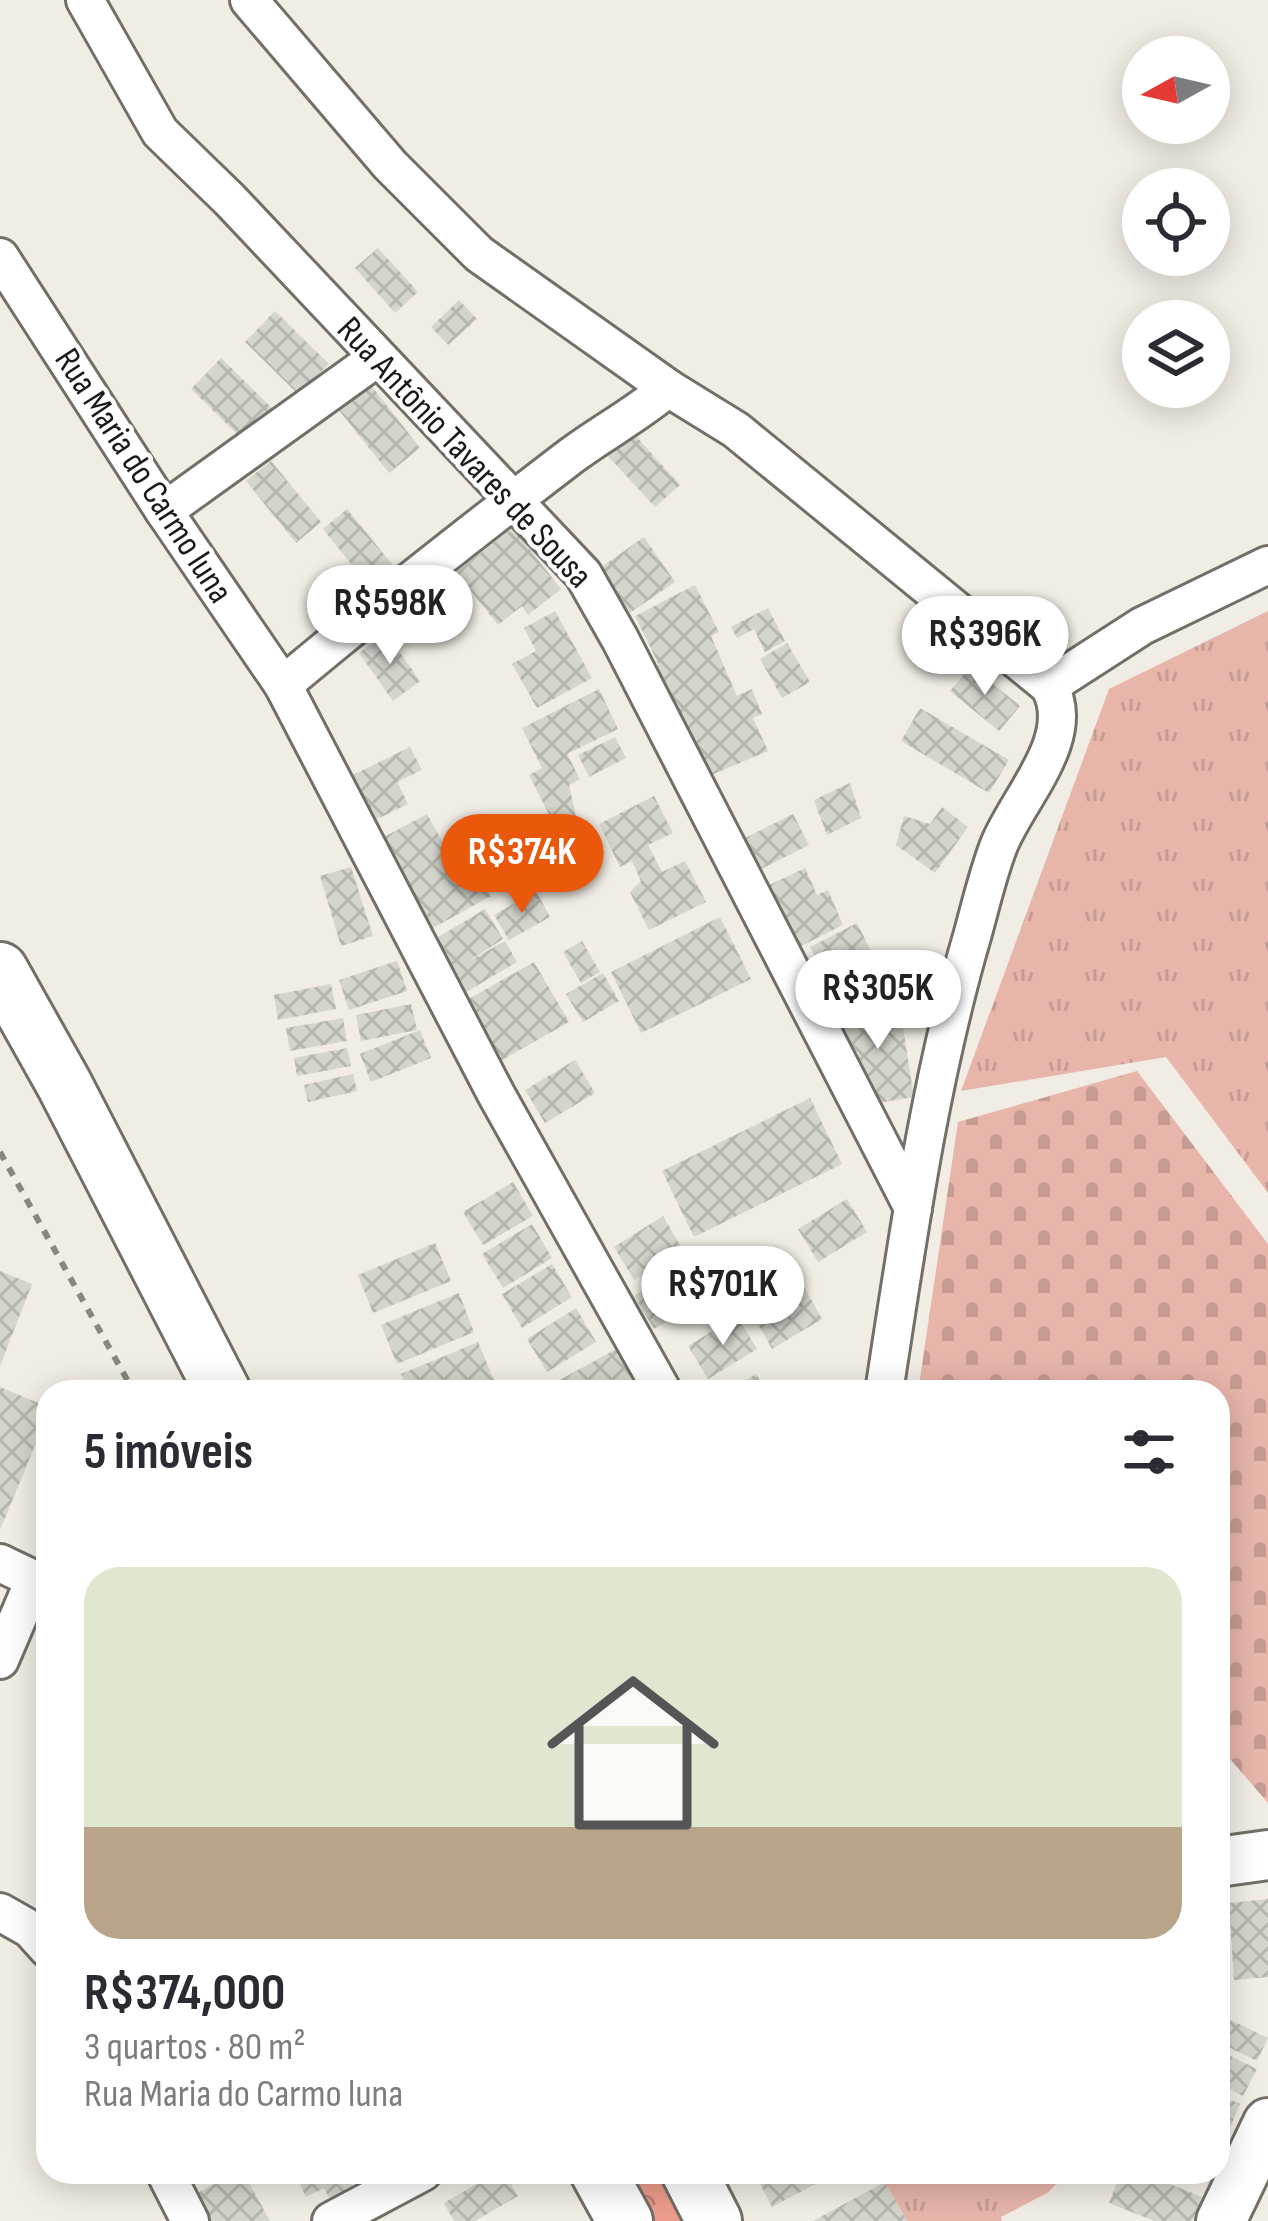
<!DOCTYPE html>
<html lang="pt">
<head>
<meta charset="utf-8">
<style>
  body { margin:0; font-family:"Sofia Sans Condensed",sans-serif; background:#f7f7f7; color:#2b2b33; height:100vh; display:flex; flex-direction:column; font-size:45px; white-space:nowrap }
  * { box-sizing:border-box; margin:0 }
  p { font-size:39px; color:#7c7c81 }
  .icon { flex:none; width:66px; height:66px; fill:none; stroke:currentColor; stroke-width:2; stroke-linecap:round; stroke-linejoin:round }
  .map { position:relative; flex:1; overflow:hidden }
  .panel { position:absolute; left:36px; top:1380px; width:1194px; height:804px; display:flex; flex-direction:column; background:#fff; border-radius:36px; box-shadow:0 6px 30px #0003 }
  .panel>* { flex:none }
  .needle { width:78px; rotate:262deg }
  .controls { position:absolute; left:1122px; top:36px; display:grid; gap:24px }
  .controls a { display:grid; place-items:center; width:108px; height:108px; border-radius:50%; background:#fff; box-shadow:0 6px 30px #0003; font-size:60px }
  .price { position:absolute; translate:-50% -102px; padding:0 27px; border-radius:42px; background:#fff; color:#222; font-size:39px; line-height:78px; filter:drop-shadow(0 3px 6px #0008) }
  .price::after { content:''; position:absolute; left:50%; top:72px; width:36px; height:27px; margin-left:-18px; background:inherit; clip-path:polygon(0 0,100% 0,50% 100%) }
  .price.active { background:#ea580c; color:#fff }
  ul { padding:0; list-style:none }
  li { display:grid; align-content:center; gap:24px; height:636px; padding:0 48px }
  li+li { border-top:3px solid #e1e1e2 }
  li span { display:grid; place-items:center; height:372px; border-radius:36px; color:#555 }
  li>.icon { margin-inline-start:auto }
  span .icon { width:216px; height:216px; fill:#fffc; stroke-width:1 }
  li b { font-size:51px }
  h2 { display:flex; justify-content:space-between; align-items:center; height:144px; padding:0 48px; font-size:51px }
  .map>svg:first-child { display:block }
</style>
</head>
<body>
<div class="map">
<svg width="1268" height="2221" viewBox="0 0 1268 2221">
  <defs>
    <pattern id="grass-tufts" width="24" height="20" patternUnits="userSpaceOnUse" patternTransform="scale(3)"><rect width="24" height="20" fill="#e7b5aa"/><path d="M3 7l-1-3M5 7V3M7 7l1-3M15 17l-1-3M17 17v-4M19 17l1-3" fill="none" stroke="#c69b92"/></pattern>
    <pattern id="forest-crowns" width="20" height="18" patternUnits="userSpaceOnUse" patternTransform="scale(3)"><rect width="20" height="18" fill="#ed9c8b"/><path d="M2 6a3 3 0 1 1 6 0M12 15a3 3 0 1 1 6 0" fill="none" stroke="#bf7e71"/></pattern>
    <pattern id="cemetery-stones" width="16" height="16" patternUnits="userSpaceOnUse" patternTransform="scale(3)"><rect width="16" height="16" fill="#e7b5aa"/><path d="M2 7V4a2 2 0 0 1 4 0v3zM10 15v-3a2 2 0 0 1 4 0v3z" fill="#c69b92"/></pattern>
    <pattern id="building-cross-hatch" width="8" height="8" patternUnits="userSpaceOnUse" patternTransform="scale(3)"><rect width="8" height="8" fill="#d4d5cc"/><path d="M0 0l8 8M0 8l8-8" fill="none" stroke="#b5b6ae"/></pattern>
  </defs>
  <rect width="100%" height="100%" fill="#f1ede5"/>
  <g fill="url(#grass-tufts)">
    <path d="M1268,611V1193L1166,1057L961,1091L1109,689Z"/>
    <path d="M879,2172H1069L1047,2193L1001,2217L1002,2221H907Z"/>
  </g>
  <path fill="url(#forest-crowns)" d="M626,2172H677L702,2221H652Z"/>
  <path fill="url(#cemetery-stones)" d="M1137,1071L1268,1244V1803L1218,1745V1392H918L958,1122Z"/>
  <g fill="url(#building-cross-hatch)">
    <path d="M378,248L418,292L395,313L355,268Z"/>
    <path d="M459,300L477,319L448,345L431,327Z"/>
    <path d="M275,311L329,364L298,394L245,342Z"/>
    <path d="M221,358L275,411L244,441L191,389Z"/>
    <path d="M370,384L420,448L389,473L338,409Z"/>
    <path d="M633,433L680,485L655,507L608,456Z"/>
    <path d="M271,461L321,522L296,543L246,481Z"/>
    <path d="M347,509L396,569L371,589L323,529Z"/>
    <path d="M513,528L561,589L528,615L522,606L498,625L456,572Z"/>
    <path d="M644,537L675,582L630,613L600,568Z"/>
    <path d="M695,585L719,632L711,636L737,696L752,689L762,714L753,718L768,751L702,779L652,668L659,665L635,616Z"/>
    <path d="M768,608L785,641L765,652L754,629L737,638L731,627Z"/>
    <path d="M555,611L592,678L537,708L512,664L536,651L524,628Z"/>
    <path d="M386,633L420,681L393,701L359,653Z"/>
    <path d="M787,643L810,682L782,698L760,659Z"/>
    <path d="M971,666L1020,706L999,731L950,691Z"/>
    <path d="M599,689L618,729L567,754L580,779L569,785L578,825L557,830L529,775L542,768L522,728Z"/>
    <path d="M920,708L1009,760L989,793L901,741Z"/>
    <path d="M615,737L626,758L589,777L578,755Z"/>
    <path d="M410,747L422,770L397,782L408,804L369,823L347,778Z"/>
    <path d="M850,783L861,818L827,835L814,800Z"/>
    <path d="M654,796L673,833L648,845L662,872L685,861L706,902L649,930L630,892L641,881L632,861L620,867L599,824Z"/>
    <path d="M942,807L968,827L935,873L896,845L904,816L930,824Z"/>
    <path d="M427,814L454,863L469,855L491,896L431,929L382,838Z"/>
    <path d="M793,814L809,845L751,874L735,843Z"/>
    <path d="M351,867L373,936L341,946L320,876Z"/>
    <path d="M805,868L817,895L828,890L843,925L793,950L765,887Z"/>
    <path d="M536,891L550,917L509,940L494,915Z"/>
    <path d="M485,909L503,939L464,964L505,941L517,962L461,995L432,941Z"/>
    <path d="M720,917L751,979L641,1033L611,972Z"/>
    <path d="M857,923L872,953L826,977L810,947Z"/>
    <path d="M582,941L600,972L581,983L563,952Z"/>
    <path d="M874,959L890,991L834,1019L818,987Z"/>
    <path d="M397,961L407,991L349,1010L339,980Z"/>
    <path d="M534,962L569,1022L499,1062L465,1001Z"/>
    <path d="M603,973L619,1001L583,1022L566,994Z"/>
    <path d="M331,984L336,1009L278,1020L274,995Z"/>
    <path d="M898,997L914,1097L866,1105L858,1052L838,1055L826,1030Z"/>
    <path d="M411,1004L417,1030L361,1041L356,1015Z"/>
    <path d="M343,1018L347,1041L290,1051L286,1028Z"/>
    <path d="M420,1030L431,1058L371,1082L360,1054Z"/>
    <path d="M347,1048L351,1066L297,1076L294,1058Z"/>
    <path d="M575,1060L595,1093L545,1123L525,1090Z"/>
    <path d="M353,1074L357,1091L308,1102L304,1085Z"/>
    <path d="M810,1098L842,1164L694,1237L662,1171Z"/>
    <path d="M513,1182L533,1216L483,1245L463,1212Z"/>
    <path d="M847,1199L867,1232L818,1262L798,1229Z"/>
    <path d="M663,1216L683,1250L634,1280L614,1247Z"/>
    <path d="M532,1224L552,1258L503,1288L482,1254Z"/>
    <path d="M435,1243L451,1281L373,1313L358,1275Z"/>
    <path d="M552,1264L572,1297L522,1328L502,1294Z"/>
    <path d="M683,1265L704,1299L654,1329L634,1296Z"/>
    <path d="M0,1271L32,1284L0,1366Z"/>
    <path d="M803,1285L822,1319L772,1349L753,1315Z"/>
    <path d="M459,1293L474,1332L397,1364L381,1325Z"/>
    <path d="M576,1308L596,1342L547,1372L527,1339Z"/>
    <path d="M737,1316L757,1349L708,1379L688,1346Z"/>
    <path d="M478,1342L494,1380L466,1392H409L401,1374Z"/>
    <path d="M616,1349L640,1392H538Z"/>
    <path d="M756,1374L767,1392H725Z"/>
    <path d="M0,1387L48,1407V1434L41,1431L0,1530Z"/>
    <path d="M1268,1899V1977L1234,1980L1229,1903Z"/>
    <path d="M1218,2014L1268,2038L1257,2061L1218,2042Z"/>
    <path d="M1218,2050L1257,2069L1243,2096L1218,2083Z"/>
    <path d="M1218,2094L1240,2104L1229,2130L1218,2125Z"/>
    <path d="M235,2172H243L270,2221H208L194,2195Z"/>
    <path d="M294,2172H346L353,2187L330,2199L324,2188L306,2197Z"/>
    <path d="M497,2172H504L518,2196L475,2221H454L444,2203Z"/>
    <path d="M754,2172H838L772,2207Z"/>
    <path d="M1121,2172H1140L1202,2197L1192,2221H1154L1109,2203Z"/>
    <path d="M885,2182L907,2221H813Z"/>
  </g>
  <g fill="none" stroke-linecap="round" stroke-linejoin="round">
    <g stroke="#736f68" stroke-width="42">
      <g id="street">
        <path d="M85,0L160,132L230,200L583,574L620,639L913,1208"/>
        <path d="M249,0L390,165L479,254L668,388"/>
        <path d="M0,257L164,511L283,685L496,1094L663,1392"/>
        <path d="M164,511L377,358"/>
        <path d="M283,685C377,606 473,531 571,456C603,432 638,414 668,388L736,430L1049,686C1079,737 1017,799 999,845C988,873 981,904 973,933C929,1083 908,1237 884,1392"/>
        <path d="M1049,686L1142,626L1268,565"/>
        <path d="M0,1563L48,1586"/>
        <path d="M0,1660L35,1578"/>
        <path d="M0,1912L30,1929L48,1949"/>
        <path d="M165,2172L190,2221"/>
        <path d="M331,2221L423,2172"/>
      </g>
    </g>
    <g stroke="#736f68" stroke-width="54">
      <g id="secondary">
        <path d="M1218,1862L1268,1855"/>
        <path d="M1221,2221L1268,2123"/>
      </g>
    </g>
    <g stroke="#736f68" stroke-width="60">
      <g id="primary">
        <path d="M0,970L64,1084L223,1392"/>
        <path d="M598,2172L625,2221"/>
        <path d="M689,2172L714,2221"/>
      </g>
    </g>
    <path stroke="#898680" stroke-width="6" stroke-dasharray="9 9" stroke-linecap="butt" d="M0,1152L134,1392"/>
    <use href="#street" stroke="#fff" stroke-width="36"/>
    <use href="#secondary" stroke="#fff" stroke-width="48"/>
    <use href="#primary" stroke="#fff" stroke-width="54"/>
  </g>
  <g text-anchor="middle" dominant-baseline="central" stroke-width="9" stroke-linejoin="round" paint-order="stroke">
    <g font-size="36" fill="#1c1a17" stroke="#fff">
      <text transform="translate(464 453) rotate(47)">Rua Antônio Tavares de Sousa</text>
      <text transform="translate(143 476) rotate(57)">Rua Maria do Carmo luna</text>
    </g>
  </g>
</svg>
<div class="controls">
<a><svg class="needle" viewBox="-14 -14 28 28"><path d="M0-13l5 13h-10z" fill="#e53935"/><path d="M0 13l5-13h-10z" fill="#7c7c81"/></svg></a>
<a><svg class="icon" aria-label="locate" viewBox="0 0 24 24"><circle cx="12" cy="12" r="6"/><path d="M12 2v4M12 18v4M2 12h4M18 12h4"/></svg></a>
<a><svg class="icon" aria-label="layers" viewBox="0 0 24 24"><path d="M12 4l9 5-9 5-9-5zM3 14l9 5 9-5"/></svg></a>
</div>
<b class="price" style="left:390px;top:667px">R$598K</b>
<b class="price" style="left:985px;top:698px">R$396K</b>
<b class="price active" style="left:522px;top:916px">R$374K</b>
<b class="price" style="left:878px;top:1052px">R$305K</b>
<b class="price" style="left:723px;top:1348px">R$701K</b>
<section class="panel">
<h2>5 imóveis<svg class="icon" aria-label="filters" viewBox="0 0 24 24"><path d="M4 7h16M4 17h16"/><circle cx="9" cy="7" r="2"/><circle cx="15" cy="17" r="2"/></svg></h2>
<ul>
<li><span style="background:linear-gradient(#dfe7d0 70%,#b9a48a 0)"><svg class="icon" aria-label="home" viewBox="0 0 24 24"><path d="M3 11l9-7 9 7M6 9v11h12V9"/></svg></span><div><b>R$374,000</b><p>3 quartos · 80 m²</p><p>Rua Maria do Carmo luna</p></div></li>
</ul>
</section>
</div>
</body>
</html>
